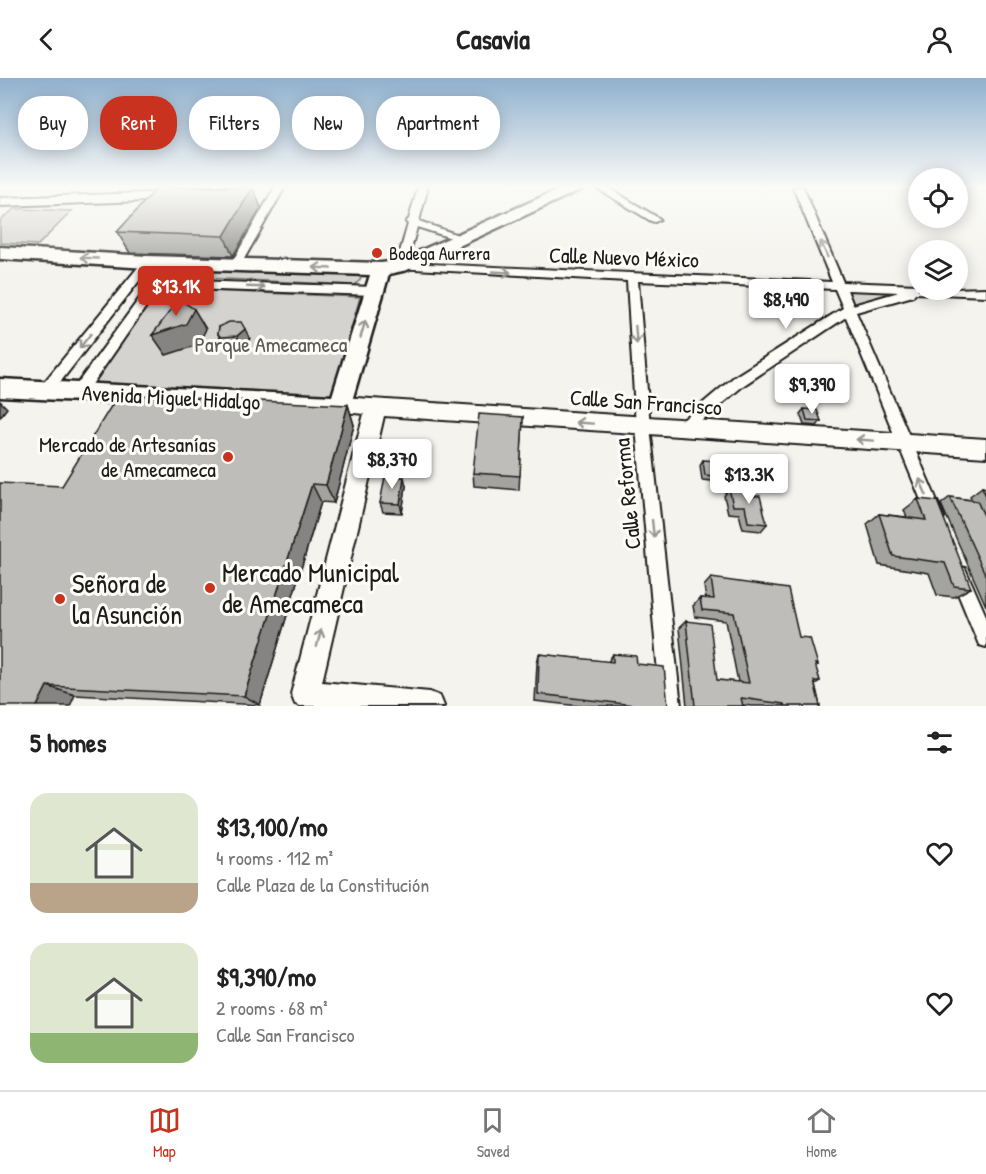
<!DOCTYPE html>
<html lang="en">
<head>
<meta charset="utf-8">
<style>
  body { margin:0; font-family:"Patrick Hand",sans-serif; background:#f2f2f2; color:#222; height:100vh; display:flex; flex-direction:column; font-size:22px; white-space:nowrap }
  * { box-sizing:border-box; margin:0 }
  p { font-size:20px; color:#767676 }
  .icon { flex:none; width:33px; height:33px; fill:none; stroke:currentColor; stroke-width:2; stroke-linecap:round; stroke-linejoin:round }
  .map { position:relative; height:628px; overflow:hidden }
  .panel { display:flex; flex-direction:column; background:#fff; flex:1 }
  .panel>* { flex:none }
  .banner { position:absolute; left:18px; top:18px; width:600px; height:54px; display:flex; gap:12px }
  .controls { position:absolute; left:908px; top:90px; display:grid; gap:12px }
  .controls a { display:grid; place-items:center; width:60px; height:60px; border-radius:50%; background:#fff; box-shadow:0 3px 15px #0003; font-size:30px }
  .price { position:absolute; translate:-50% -51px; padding:0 14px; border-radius:6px; background:#fff; color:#222; font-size:20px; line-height:39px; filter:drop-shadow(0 2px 3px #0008) }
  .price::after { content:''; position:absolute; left:50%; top:36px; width:18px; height:14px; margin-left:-9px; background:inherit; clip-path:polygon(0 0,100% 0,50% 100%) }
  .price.active { background:#c8321e; color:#fff }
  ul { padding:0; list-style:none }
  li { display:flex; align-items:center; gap:18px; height:150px; padding:0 30px }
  li span { display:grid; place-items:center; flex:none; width:168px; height:120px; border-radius:18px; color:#555 }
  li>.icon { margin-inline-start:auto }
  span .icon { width:72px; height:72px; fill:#fffc; stroke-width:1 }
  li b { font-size:26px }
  h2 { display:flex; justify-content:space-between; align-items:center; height:72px; padding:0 30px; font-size:26px }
  .chip { padding:0 21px; border-radius:24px; background:#fff; box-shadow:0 3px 15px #0003; font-size:21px; line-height:54px }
  .chip.active { background:#c8321e; color:#fff }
  header { display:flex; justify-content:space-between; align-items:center; height:78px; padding:0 30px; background:#fff; font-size:27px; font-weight:800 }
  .menu { display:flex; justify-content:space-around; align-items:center; height:84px; border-top:2px solid #e0e0e0; background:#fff; font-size:16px; color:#767676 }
  .menu a { display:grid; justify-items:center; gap:3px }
  .menu .active { color:#c8321e }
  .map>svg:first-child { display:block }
</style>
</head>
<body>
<header><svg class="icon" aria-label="back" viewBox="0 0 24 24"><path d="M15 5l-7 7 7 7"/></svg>Casavia<svg class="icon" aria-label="person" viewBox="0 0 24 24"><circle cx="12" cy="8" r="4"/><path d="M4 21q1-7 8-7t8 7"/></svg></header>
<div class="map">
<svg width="986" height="628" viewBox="0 0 986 628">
  <rect width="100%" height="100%" fill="#f4f3ee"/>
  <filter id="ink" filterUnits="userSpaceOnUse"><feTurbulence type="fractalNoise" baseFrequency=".0167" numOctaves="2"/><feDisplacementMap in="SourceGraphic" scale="12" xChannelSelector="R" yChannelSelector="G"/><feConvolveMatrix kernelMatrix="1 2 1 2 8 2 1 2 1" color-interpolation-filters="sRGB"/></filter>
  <g filter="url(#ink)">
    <g fill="#d4d3cf" stroke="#787876" stroke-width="1.5">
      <path d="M14,131H21L72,133L38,167L0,165V143Z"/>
      <path d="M189,190L358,197L361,201L355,207L183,199L185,193Z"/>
      <path d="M847,210L914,212L853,228Z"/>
      <path d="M157,211L360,219L331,320L87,310Z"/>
    </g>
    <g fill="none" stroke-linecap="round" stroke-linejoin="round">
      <g stroke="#1c1c1c" stroke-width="4">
        <g id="street">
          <path d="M275,109H285L240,188H232L231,186Z"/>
          <path d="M418,109H428L419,143L469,161L464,164L417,149L407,185L832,204L793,109H803L843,204L918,207V212L986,210V218L915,215L913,218L856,234L944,439L942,444L936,446L930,444L846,239L744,307L687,355L682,357L677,355L675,351L677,347L734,299L843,230L835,211L638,203L650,349L681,628H661L636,349L627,203L397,190L396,188L408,146L406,144L409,141ZM847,212L899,214L853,227Z"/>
          <path d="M595,109H607L660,141L655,144L651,143Z"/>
          <path d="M148,181L153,184L160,202L374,209L380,213L374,217L159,210L84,318H74L72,314L74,310L150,206L146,194L51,316H41L39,312L41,308L144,182Z"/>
          <path d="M959,488L965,490L986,538V569L979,567L950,496L953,490Z"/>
        </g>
      </g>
      <g stroke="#1c1c1c" stroke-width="4">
        <g id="secondary">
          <path d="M199,109H230L223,113L174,122L0,128V120L174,114Z"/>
          <path d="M341,319L986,361V379L384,338L322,604L430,614L440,618L444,628H300L295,626L291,616L364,336L334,333L331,327L334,321Z"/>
        </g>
      </g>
      <g stroke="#1c1c1c" stroke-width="5">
        <path id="primary" d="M564,109H586L407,192L389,196L349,333L341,336L0,319V301L332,318L370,197L148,190L0,181V169L148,178L381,185L397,183Z"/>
      </g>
      <use href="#street" fill="#fdfcf7" fill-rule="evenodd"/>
      <use href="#secondary" fill="#fdfcf7" fill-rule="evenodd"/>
      <use href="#primary" fill="#fdfcf7" fill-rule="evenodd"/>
    </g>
    <g fill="#a3a3a0" stroke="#1c1c1c" stroke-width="1.5">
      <path d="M253,109L261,130L233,178L130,175L117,154Z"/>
      <path d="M219,249L250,261L242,269H227L223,266L218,256Z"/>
      <path d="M348,327L354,347L334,425L321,424L260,627L75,617L0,628L62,408Z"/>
      <path d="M804,331L821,343L817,348L804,347L800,336Z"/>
      <path d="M523,339L519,412L474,408L473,395Z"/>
      <path d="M703,382L724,399L721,404L702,402L700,387Z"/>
      <path d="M406,408L402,435L383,434L380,425Z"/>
      <path d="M982,409L986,410V440L985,439L986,442V528L941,426L950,419L972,422L970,418Z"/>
      <path d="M729,410L750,418L767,446L761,453L743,451L739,436L728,435L724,418Z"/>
      <path d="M918,421L971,510L954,519L937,517L929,495L879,487L867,446L879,436L907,439L904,432Z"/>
      <path d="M711,500L799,559L818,587L815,588L820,603L815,606L820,628H752L742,627L743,628H687L679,550L686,543L717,602L738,604L726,543L695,539L693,528L700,520L706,521L704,508Z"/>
      <path d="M539,576L608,584L613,576L637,586L668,628H579L535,623L537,585Z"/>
    </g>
    <g fill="#858482" stroke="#1c1c1c" stroke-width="1.5">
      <path d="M253,109L261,130L233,178L224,158Z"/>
      <path d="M194,231L206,251L198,267L166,277L152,257Z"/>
      <path d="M245,251L250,261L242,269L237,258Z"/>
      <path d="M0,323L7,330L0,339Z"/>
      <path d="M348,327L354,347L334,425L326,407Z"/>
      <path d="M404,399L406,408L402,435L400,426Z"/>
      <path d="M312,406L321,424L260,627L244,618Z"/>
      <path d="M47,608L75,617L70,628H37Z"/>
    </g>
    <g fill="#bebdba" stroke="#1c1c1c" stroke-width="1.5">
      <path d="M158,109H253L224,158L117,154Z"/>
      <path d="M179,221L194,231L186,246L152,257Z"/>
      <path d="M229,244H241L245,251L237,258L221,259L218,256L219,249Z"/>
      <path d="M118,317L348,327L326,407L312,406L244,618L47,608L37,628H0V405L62,408Z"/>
      <path d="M804,331L817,332L821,343L807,342Z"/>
      <path d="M479,336L523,339L520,398L473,395Z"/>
      <path d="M703,382L721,383L724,399L705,397Z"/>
      <path d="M385,399H404L400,426L380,425Z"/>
      <path d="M982,409L986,410V418Z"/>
      <path d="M729,410L749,412L750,418H760L767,446L748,444L745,428H733Z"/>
      <path d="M950,419L977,423L986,442V464H984L986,469V498Z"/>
      <path d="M918,421L937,423L971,510L954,508L945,485L893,478L879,436L926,442Z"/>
      <path d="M711,500L788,511L799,559L810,560L818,587L815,586L820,603H814L820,628H785L784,626L741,620L743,628H695L686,543L710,546L717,602L749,605L734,535L702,532L700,520L714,521Z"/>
      <path d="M539,576L613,584V576L636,578L637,586L664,589L668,628H643L538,616Z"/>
    </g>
    <defs><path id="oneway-shaft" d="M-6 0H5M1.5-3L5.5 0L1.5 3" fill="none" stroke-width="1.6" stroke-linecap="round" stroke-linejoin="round" transform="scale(1.5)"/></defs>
    <g stroke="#989794">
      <use href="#oneway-shaft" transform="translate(824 171) rotate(-113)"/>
      <use href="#oneway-shaft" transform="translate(89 180) rotate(-177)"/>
      <use href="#oneway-shaft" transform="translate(322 190) rotate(-177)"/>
      <use href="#oneway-shaft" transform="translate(502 194) rotate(3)"/>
      <use href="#oneway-shaft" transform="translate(256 209) rotate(2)"/>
      <use href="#oneway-shaft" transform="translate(363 251) rotate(-74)"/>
      <use href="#oneway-shaft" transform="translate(636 257) rotate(86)"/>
      <use href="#oneway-shaft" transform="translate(85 263) rotate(128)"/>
      <use href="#oneway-shaft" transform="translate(584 345) rotate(-176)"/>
      <use href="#oneway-shaft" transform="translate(865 362) rotate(-176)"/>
      <use href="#oneway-shaft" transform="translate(923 409) rotate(-113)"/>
      <use href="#oneway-shaft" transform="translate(653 451) rotate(84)"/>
      <use href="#oneway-shaft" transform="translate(319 560) rotate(-76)"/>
    </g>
  </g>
  <linearGradient id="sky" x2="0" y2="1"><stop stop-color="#8fb0ce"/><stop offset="0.55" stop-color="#fafaf7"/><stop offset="1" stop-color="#fafaf7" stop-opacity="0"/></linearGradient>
  <rect width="986" height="197" fill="url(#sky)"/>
  <g fill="#c8321e" stroke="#fdfcf7" stroke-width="2">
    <circle cx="377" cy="175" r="6"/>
    <circle cx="228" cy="379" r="6"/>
    <circle cx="210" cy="510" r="6"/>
    <circle cx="60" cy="521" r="6"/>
  </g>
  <g text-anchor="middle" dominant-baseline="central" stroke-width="6" stroke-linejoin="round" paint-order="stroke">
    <g font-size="18" fill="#1c1c1c" stroke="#fdfcf7" text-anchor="start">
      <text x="389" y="175">Bodega Aurrera</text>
    </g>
    <g font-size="22" fill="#1c1c1c" stroke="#fdfcf7">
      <text transform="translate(624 179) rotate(2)">Calle Nuevo México</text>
      <text transform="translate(171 319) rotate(3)">Avenida Miguel Hidalgo</text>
      <text transform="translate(646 324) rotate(4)">Calle San Francisco</text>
      <text transform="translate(627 416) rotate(-96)">Calle Reforma</text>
    </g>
    <g font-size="22" fill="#5c5c5b" stroke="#fdfcf7">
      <text x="271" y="266">Parque Amecameca</text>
    </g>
    <g font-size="22" fill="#1c1c1c" stroke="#fdfcf7" text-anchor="end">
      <text x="216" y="366">Mercado de Artesanías<tspan x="216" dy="25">de Amecameca</tspan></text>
    </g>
    <g font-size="27" fill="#1c1c1c" stroke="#fdfcf7" text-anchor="start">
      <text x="222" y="494">Mercado Municipal<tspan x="222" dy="31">de Amecameca</tspan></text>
      <text x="72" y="505">Señora de<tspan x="72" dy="31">la Asunción</tspan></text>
    </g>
  </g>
</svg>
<div class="controls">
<a><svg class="icon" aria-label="locate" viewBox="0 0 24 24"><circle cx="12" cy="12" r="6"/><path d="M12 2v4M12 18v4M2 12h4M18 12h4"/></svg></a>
<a><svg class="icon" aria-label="layers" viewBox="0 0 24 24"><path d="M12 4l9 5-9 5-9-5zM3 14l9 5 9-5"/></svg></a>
</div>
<b class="price active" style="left:176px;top:239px">$13.1K</b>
<b class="price" style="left:786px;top:252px">$8,490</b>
<b class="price" style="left:812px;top:337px">$9,390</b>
<b class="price" style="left:392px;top:412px">$8,370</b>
<b class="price" style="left:749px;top:427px">$13.3K</b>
<div class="banner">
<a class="chip">Buy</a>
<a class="chip active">Rent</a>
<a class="chip">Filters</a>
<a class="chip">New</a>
<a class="chip">Apartment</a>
</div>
</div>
<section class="panel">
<h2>5 homes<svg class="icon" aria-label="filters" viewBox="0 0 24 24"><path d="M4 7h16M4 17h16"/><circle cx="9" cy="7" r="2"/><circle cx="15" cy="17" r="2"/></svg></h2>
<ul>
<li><span style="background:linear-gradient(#dfe7d0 75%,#b9a48a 0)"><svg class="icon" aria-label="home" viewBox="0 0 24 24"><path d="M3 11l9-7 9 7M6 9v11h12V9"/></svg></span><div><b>$13,100/mo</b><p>4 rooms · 112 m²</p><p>Calle Plaza de la Constitución</p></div><svg class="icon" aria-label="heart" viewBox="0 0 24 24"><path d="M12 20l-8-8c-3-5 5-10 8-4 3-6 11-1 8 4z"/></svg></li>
<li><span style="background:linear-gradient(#dfe7d0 75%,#8fb573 0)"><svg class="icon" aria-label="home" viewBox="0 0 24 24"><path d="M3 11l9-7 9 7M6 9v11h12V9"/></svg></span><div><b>$9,390/mo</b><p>2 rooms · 68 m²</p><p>Calle San Francisco</p></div><svg class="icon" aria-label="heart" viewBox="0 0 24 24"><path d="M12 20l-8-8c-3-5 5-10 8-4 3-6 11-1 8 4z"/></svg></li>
</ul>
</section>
<nav class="menu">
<a class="active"><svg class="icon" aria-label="map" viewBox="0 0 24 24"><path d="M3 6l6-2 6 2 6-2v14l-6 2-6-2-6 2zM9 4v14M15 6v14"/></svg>Map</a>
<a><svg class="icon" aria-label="saved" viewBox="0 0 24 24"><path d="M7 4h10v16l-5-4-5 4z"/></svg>Saved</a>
<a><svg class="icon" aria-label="home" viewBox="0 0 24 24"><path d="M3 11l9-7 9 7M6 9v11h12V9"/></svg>Home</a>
</nav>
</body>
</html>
